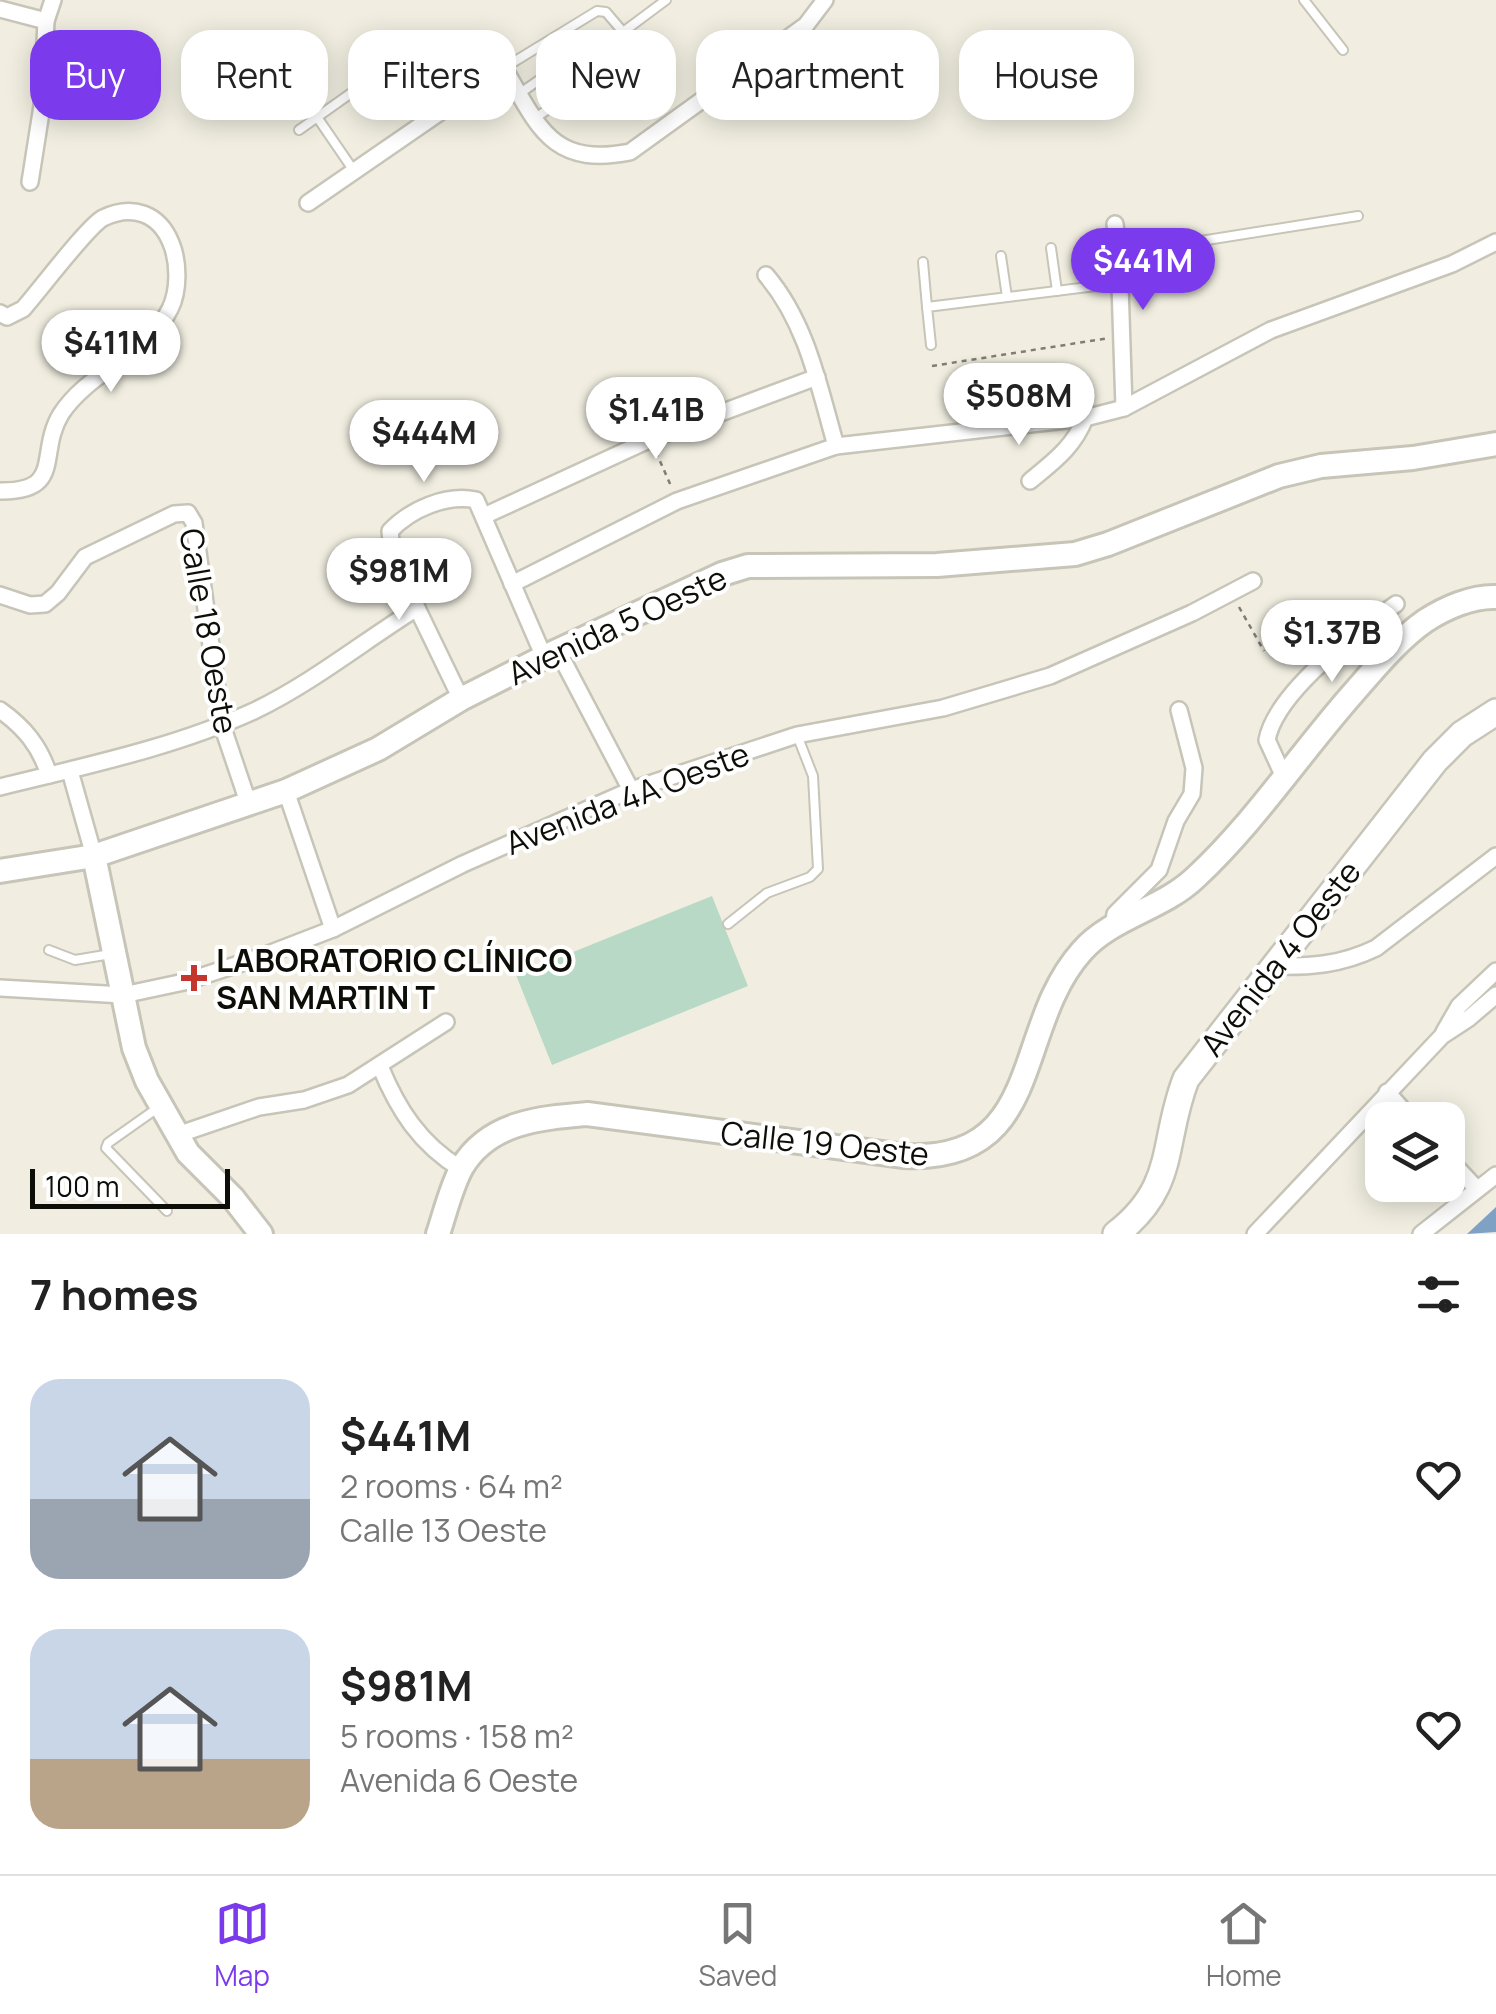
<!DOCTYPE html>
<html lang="en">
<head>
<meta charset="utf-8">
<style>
  body { margin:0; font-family:Manrope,sans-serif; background:#f2f2f2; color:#222; height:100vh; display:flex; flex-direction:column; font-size:38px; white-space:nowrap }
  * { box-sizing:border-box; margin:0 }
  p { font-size:32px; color:#767676 }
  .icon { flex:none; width:55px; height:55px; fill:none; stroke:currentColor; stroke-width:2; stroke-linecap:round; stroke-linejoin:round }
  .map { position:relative; height:1234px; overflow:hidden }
  .sheet { display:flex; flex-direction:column; background:#fff; flex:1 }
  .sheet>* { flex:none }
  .guide { position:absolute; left:30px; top:30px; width:1438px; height:90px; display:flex; gap:20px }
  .buttons { position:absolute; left:1365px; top:1102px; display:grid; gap:20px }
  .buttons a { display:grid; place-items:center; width:100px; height:100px; border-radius:20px; background:#fff; box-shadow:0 5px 25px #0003; font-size:50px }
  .scale { position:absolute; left:30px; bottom:25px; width:200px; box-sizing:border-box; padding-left:10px; border:5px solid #0e0e09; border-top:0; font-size:28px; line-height:35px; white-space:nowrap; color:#0e0e09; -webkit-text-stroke:8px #fff; paint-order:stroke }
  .price { position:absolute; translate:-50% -85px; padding:0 22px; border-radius:35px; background:#fff; color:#222; font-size:32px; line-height:65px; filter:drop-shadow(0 2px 5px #0008) }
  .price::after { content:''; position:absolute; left:50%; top:60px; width:30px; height:22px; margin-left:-15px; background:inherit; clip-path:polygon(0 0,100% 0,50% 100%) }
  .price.current { background:#7c3aed; color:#fff }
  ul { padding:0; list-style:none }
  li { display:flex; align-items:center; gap:30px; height:250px; padding:0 30px }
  li span { display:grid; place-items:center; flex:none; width:280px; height:200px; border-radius:30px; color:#555 }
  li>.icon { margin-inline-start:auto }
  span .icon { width:120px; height:120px; fill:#fffc; stroke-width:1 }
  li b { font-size:42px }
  h2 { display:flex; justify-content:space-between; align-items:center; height:120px; padding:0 30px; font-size:42px }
  .chip { padding:0 35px; border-radius:30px; background:#fff; box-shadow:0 5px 25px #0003; font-size:35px; line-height:90px }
  .chip.current { background:#7c3aed; color:#fff }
  .tabs { display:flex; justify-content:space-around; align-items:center; height:140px; border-top:2px solid #e0e0e0; background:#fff; font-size:28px; color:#767676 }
  .tabs a { display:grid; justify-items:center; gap:5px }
  .tabs .current { color:#7c3aed }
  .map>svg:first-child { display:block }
</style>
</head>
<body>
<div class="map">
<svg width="1496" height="1234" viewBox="0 0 1496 1234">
  <rect width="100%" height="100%" fill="#f1eee1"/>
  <path fill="#b8d9c6" d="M712,896L748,986L552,1065L516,975Z"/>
  <path fill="#7fa2c4" d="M1496,1207V1232L1467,1234Z"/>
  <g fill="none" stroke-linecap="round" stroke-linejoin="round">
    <g stroke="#c7c5b8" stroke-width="12">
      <g id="lane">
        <path d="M1304,0L1343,50"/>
        <path d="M623,32L666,0"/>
        <path d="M504,68L597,11L606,12L623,32L657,86"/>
        <path d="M519,94L559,66"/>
        <path d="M317,117L354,171"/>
        <path d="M535,118L591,81"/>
        <path d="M299,130L378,74"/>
        <path d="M1051,248L1057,291"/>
        <path d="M1119,254L1358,216"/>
        <path d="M1001,256L1007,297"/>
        <path d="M923,262L927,307"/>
        <path d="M931,345L927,307L1120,283"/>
        <path d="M728,924L767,893L810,877L818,869L813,776L797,735"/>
        <path d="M49,950L75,960L111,954"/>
        <path d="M159,1107L108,1143L106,1148L167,1211"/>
      </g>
    </g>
    <g stroke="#c7c5b8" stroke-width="20">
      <g id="street">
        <path d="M0,9L46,21"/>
        <path d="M30,182L42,106L46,21L53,0"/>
        <path d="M308,203L504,68C539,128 552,167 630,152L806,25L825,0"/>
        <path d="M1115,224L1119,254L1124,408"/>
        <path d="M766,275C807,323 819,387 836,446"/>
        <path d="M0,313L7,317L23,309C39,291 87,227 103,218C132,204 159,213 171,243C179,262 179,291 170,309C147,355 89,371 61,414C37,453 65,492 0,491"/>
        <path d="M1030,481C1053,462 1074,447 1085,418"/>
        <path d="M484,516L651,439L817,377"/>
        <path d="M512,584L677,501L836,446L1085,418L1124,408L1271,330L1452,264L1496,242"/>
        <path d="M0,595L30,605L45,604L58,593L85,557L174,514L188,513L194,523L222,725L249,805"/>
        <path d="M558,651L631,790"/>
        <path d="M461,699L417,608L391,541L390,531C411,509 446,494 476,500L544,657"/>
        <path d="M0,710C24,727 40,746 49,775"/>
        <path d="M70,771L94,856"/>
        <path d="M1284,777L1267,740C1276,692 1358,631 1396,604"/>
        <path d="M0,787C85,766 176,747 256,710C312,683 364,641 417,608"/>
        <path d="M286,791L333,929"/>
        <path d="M1113,927L1115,914L1159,870L1176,821L1192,794L1194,768L1179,710"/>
        <path d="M1272,966C1310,967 1341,965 1376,948L1496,856"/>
        <path d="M0,988L123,995L184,982L263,956L333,929L463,864L631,790L797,735L943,708L1050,676L1192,613L1253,581"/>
        <path d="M1444,1032L1459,1006L1496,971"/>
        <path d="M380,1066C398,1110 420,1144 461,1169"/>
        <path d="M1387,1092L1412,1120"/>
        <path d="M177,1135L259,1107L304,1100L348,1085L446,1022"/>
        <path d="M1448,1158L1477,1189"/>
        <path d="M1255,1234L1442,1036L1468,1019L1496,995"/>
        <path d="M1421,1234L1496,1175"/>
      </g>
    </g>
    <g stroke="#c7c5b8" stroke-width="28">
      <g id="secondary">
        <path d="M94,856L134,1048L147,1081L188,1153L233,1198L261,1234"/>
        <path d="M0,871L94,856L286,791L378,749L461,699L544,657L722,574L748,566L937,565L1075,554L1108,544L1279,476L1321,466L1413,458L1496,444"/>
        <path d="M438,1234C445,1213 451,1187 462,1167C489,1122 540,1118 587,1114L904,1156C1046,1163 1012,1029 1082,951C1112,917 1163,909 1196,877C1255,822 1301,752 1355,691C1376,667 1398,640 1425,621C1445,608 1472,596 1496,597"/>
      </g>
    </g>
    <g stroke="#c7c5b8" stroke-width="30">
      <path id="primary" d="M1116,1234C1178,1186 1161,1143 1186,1079L1435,761L1462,734L1496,712"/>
    </g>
    <g stroke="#7f7d74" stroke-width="2.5" stroke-dasharray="5 5" stroke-linecap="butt">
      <path d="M932,366L1109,338"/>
      <path d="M629,386L646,426"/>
      <path d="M656,452L671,486"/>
      <path d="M1239,607L1264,651"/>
    </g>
    <use href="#lane" stroke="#fff" stroke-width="8"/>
    <use href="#street" stroke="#fff" stroke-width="15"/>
    <use href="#secondary" stroke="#fff" stroke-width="22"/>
    <use href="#primary" stroke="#fff" stroke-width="25"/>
  </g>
  <path fill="#c3352d" stroke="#fff" stroke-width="4" d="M189 963h10v10h10v10h-10v10h-10v-10h-10v-10h10z"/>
  <g text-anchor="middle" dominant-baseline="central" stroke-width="8" stroke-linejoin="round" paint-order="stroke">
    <g font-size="32" fill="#0e0e09" stroke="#fff">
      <text transform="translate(617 625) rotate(-25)">Avenida 5 Oeste</text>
      <text transform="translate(209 631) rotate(80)">Calle 18 Oeste</text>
      <text transform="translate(627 798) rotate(-21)">Avenida 4A Oeste</text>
      <text transform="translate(1280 958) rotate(-52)">Avenida 4 Oeste</text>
      <text transform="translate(825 1143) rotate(6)">Calle 19 Oeste</text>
    </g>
    <g font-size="32" font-weight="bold" fill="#0e0e09" stroke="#fff" text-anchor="start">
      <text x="216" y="960">LABORATORIO CLÍNICO<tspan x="216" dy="37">SAN MARTIN T</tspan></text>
    </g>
  </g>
</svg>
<div class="buttons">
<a><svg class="icon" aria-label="layers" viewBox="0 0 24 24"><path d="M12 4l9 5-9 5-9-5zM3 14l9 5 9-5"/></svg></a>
</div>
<div class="scale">100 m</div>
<b class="price current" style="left:1143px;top:313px">$441M</b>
<b class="price" style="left:111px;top:395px">$411M</b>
<b class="price" style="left:1019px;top:448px">$508M</b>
<b class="price" style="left:656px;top:462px">$1.41B</b>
<b class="price" style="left:424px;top:485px">$444M</b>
<b class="price" style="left:399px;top:623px">$981M</b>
<b class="price" style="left:1332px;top:685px">$1.37B</b>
<div class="guide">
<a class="chip current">Buy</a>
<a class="chip">Rent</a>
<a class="chip">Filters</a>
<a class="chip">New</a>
<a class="chip">Apartment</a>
<a class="chip">House</a>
</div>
</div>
<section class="sheet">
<h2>7 homes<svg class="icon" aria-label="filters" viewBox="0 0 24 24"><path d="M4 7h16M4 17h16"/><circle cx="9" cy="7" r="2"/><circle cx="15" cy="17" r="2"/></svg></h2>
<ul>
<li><span style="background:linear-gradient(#c9d6e8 60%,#9aa5b1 0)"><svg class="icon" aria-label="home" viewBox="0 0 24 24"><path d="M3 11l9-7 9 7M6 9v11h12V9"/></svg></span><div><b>$441M</b><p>2 rooms · 64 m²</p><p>Calle 13 Oeste</p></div><svg class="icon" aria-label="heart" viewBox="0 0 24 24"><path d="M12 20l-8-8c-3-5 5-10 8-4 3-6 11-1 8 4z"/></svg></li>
<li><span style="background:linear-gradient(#c9d6e8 65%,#b9a48a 0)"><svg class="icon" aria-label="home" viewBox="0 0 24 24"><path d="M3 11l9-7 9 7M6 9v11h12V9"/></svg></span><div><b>$981M</b><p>5 rooms · 158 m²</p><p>Avenida 6 Oeste</p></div><svg class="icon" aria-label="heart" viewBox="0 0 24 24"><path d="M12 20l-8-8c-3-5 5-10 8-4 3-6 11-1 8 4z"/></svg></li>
</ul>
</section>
<nav class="tabs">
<a class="current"><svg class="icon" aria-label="map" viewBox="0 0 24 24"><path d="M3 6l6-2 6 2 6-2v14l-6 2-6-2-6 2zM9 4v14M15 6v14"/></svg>Map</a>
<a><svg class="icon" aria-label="saved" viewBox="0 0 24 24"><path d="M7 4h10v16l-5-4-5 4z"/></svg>Saved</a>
<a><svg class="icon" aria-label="home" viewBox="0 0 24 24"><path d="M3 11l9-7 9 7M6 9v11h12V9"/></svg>Home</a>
</nav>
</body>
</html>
